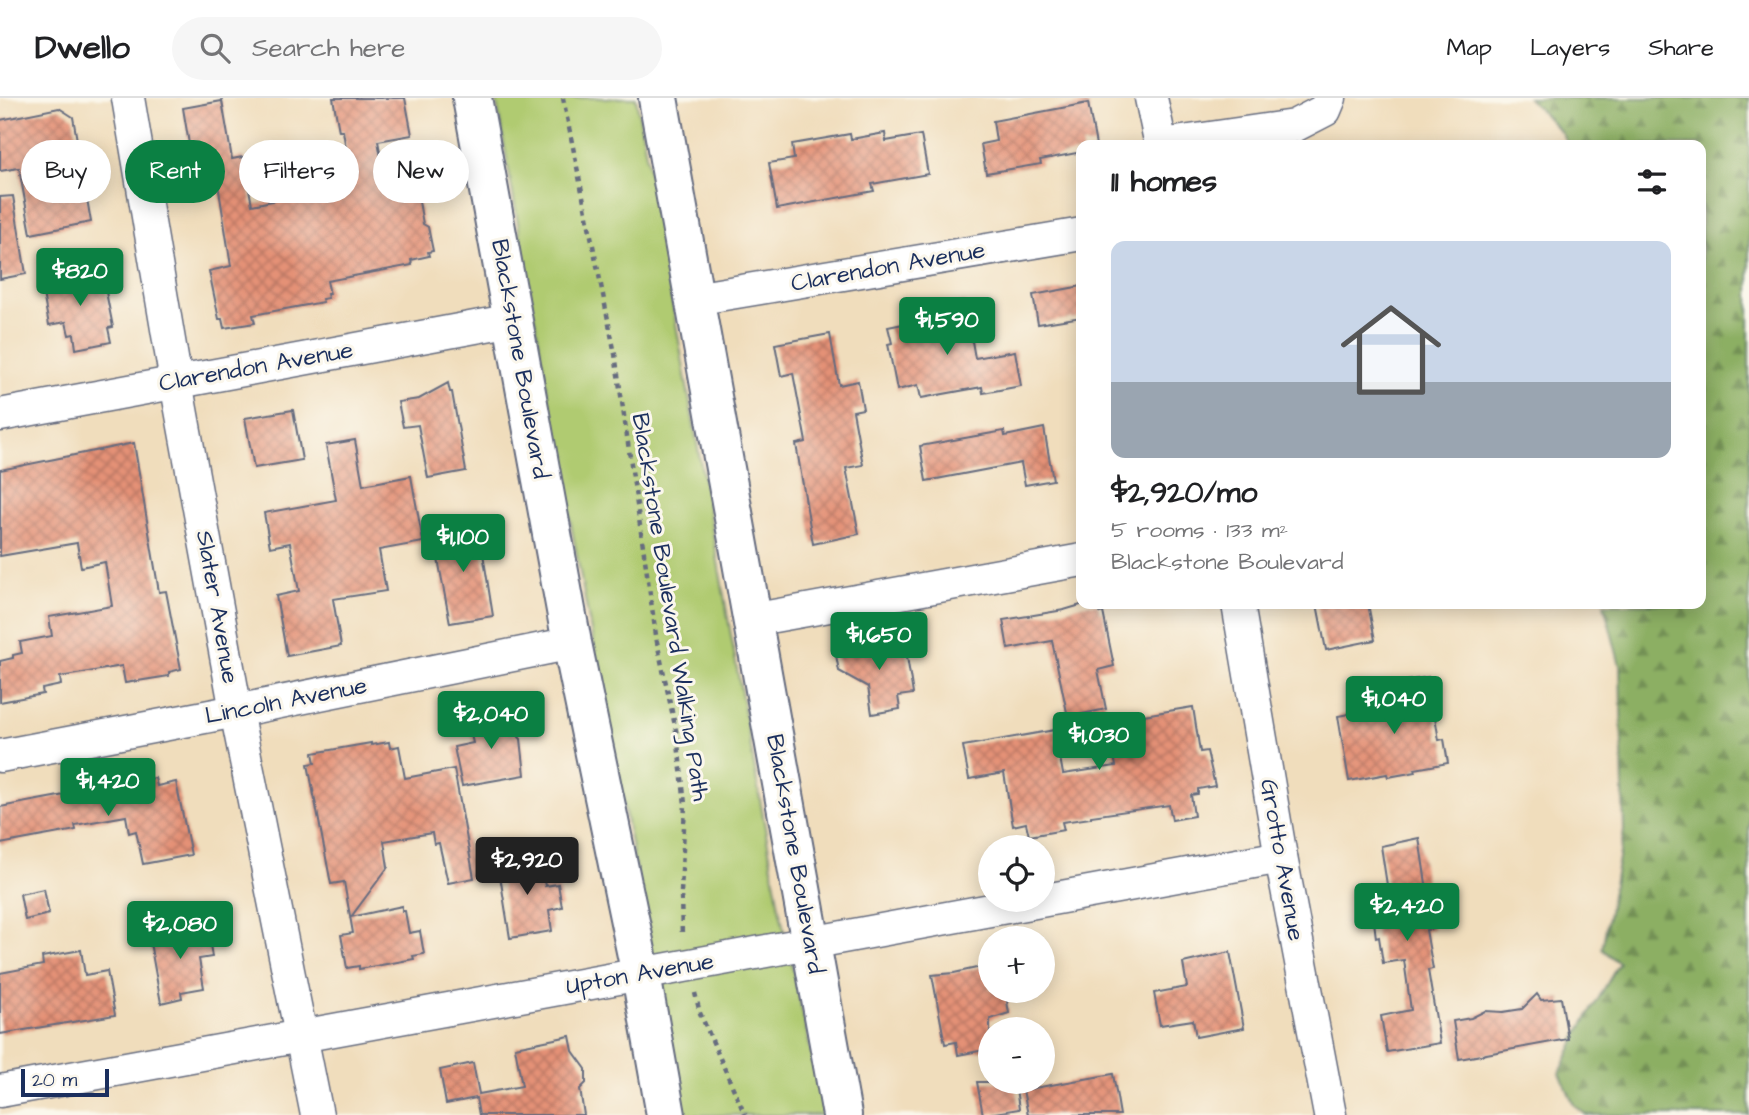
<!DOCTYPE html>
<html lang="en">
<head>
<meta charset="utf-8">
<style>
  body { margin:0; font-family:"Architects Daughter",sans-serif; background:#f6f6f6; color:#202124; height:100vh; display:flex; flex-direction:column; font-size:26px; white-space:nowrap }
  * { box-sizing:border-box; margin:0 }
  p { font-size:23px; color:#757577 }
  .icon { flex:none; width:38px; height:38px; fill:none; stroke:currentColor; stroke-width:2; stroke-linecap:round; stroke-linejoin:round }
  .map { position:relative; flex:1; overflow:hidden }
  .sheet { position:absolute; left:1076px; top:42px; width:630px; height:469px; display:flex; flex-direction:column; background:#fff; border-radius:14px; box-shadow:0 4px 18px #0003 }
  .sheet>* { flex:none }
  .hud { position:absolute; left:21px; top:42px; width:665px; height:63px; display:flex; gap:14px }
  .fabs { position:absolute; left:978px; top:737px; display:grid; gap:14px }
  .fabs a { display:grid; place-items:center; width:77px; height:77px; border-radius:50%; background:#fff; box-shadow:0 4px 18px #0003; font-size:35px }
  .scale { position:absolute; left:21px; bottom:18px; width:88px; box-sizing:border-box; padding-left:7px; border:4px solid #1b2f5e; border-top:0; font-size:19px; line-height:24px; white-space:nowrap; color:#1b2f5e; -webkit-text-stroke:5px #fbf7ec; paint-order:stroke }
  .price { position:absolute; translate:-50% -60px; padding:0 16px; border-radius:7px; background:#0b8043; color:#fff; font-size:23px; line-height:46px; filter:drop-shadow(0 2px 4px #0008) }
  .price::after { content:''; position:absolute; left:50%; top:42px; width:21px; height:16px; margin-left:-10px; background:inherit; clip-path:polygon(0 0,100% 0,50% 100%) }
  .price.active { background:#222; color:#fff }
  ul { padding:0; list-style:none }
  li { display:grid; align-content:center; gap:14px; height:371px; padding:0 35px }
  li+li { border-top:2px solid #e0e0e0 }
  li span { display:grid; place-items:center; height:217px; border-radius:14px; color:#555 }
  li>.icon { margin-inline-start:auto }
  span .icon { width:126px; height:126px; fill:#fffc; stroke-width:1 }
  li b { font-size:30px }
  h2 { display:flex; justify-content:space-between; align-items:center; height:84px; padding:0 35px; font-size:30px }
  .tag { padding:0 24px; border-radius:32px; background:#fff; box-shadow:0 4px 18px #0003; font-size:24px; line-height:63px }
  .tag.active { background:#0b8043; color:#fff }
  header { display:flex; align-items:center; gap:42px; box-sizing:border-box; height:98px; padding:0 35px; background:#fff; border-bottom:2px solid #e0e0e0 }
  header strong { font-size:33px }
  nav { display:flex; gap:38px; margin-inline-start:auto; font-size:24px }
  .search { width:490px; height:63px; background:#f6f6f6; display:flex; align-items:center; gap:18px; box-sizing:border-box; padding:0 24px; border-radius:38px; color:#757577; font-size:26px }
  .map>svg:first-child { display:block }
</style>
</head>
<body>
<header>
<strong>Dwello</strong>
<div class="search"><svg class="icon" aria-label="search" viewBox="0 0 24 24"><circle cx="10" cy="10" r="6"/><path d="M15 15l6 6"/></svg>Search here</div>
<nav><a>Map</a><a>Layers</a><a>Share</a></nav>
</header>
<div class="map">
<svg width="1749" height="1017" viewBox="0 0 1749 1017">
  <defs>
    <pattern id="forest-firs" width="22" height="20" patternUnits="userSpaceOnUse" patternTransform="scale(1.75)"><rect width="22" height="20" fill="#8caf63"/><path d="M5 1l3.5 6h-7zM16 11l3.5 6h-7z" fill="#728f55"/></pattern>
    <pattern id="building-cross-hatch" width="8" height="8" patternUnits="userSpaceOnUse" patternTransform="scale(1.75)"><rect width="8" height="8" fill="#e49176"/><path d="M0 0l8 8M0 8l8-8" fill="none" stroke="#b87764"/></pattern>
  </defs>
  <rect width="100%" height="100%" fill="#fbf7ec"/>
  <filter id="ink" filterUnits="userSpaceOnUse"><feTurbulence type="fractalNoise" baseFrequency=".0143" numOctaves="2"/><feDisplacementMap in="SourceGraphic" scale="14" xChannelSelector="R" yChannelSelector="G"/><feConvolveMatrix kernelMatrix="1 2 1 2 8 2 1 2 1" color-interpolation-filters="sRGB"/></filter>
  <filter id="wash" filterUnits="userSpaceOnUse"><feTurbulence type="fractalNoise" baseFrequency=".00686" numOctaves="4" result="noise"/><feDisplacementMap in="SourceGraphic" scale="28" xChannelSelector="R" yChannelSelector="G"/><feGaussianBlur stdDeviation="1.57" result="paint"/><feColorMatrix in="noise" values="0 0 0 0 0 0 0 0 0 0 0 0 0 0 0 0 0 1.4 0 .05"/><feComposite in="paint" operator="in"/></filter>
  <g filter="url(#wash)">
    <rect width="100%" height="100%" fill="#f0ddbc"/>
    <path fill="#b0cb71" stroke="#667d68" stroke-width="2" d="M496,0H636L779,809L825,1017H682L573,437Z"/>
    <path fill="url(#forest-firs)" stroke="#546f60" stroke-width="2" d="M1528,0H1749V1017H1586L1574,1007L1560,975L1579,934L1619,865L1602,851L1624,733L1620,568L1604,506H1701V47H1568L1561,34Z"/>
    <g id="blocks">
      <g fill="url(#building-cross-hatch)">
        <path d="M333,0H405L412,37L378,43L386,86L415,81L423,126L428,129L433,153L428,154L429,158L411,162L412,167L327,183L330,196H327L328,200L322,201L323,204L253,217L255,225L224,230L222,221H219L209,173L231,168L215,67L208,68L206,56L191,58L183,10L222,3L232,61L243,59L252,107L352,87L343,33H339Z"/>
        <path d="M1088,5L1096,47H1082V54L1040,62L1041,66L986,75L981,46L996,43L993,23Z"/>
        <path d="M59,10L73,19L91,124L31,136L19,70L0,73V22Z"/>
        <path d="M885,35L886,43L921,37L928,76L872,86L874,93L777,111L769,65L794,61L792,46L850,36L851,41Z"/>
        <path d="M13,98L26,176L0,181V99Z"/>
        <path d="M102,174L113,229L108,230L111,244L76,251L74,236L69,237L66,224L49,227L41,185Z"/>
        <path d="M1082,188V219L1038,226L1033,197Z"/>
        <path d="M965,204L975,260L1015,253L1021,288L983,295L982,289L921,300L918,287L897,292L888,246L892,245L888,229L938,219L936,210Z"/>
        <path d="M830,236L839,287L858,283L863,311L853,313L863,367L846,370L859,436L813,446L796,346L806,344L793,275L781,278L775,246Z"/>
        <path d="M448,285L450,294H452L466,373L428,380L418,327L403,329L398,304L419,301Z"/>
        <path d="M293,312L302,362L254,370L245,320Z"/>
        <path d="M1044,330L1053,382L1025,387L1021,365L926,383L920,348L1004,333L1005,338Z"/>
        <path d="M355,342L363,387L411,378L423,444L379,452L386,493L333,501L341,548L287,558L276,498L299,493L290,445L270,449L264,415L336,402L326,347Z"/>
        <path d="M134,345L159,494L166,493L181,571L169,574V578L125,585L122,568L60,579L61,587L42,591L43,596L0,604V563L13,560V557L22,555L20,544L52,538L49,519L112,508L105,464L81,469L77,445L0,458V372Z"/>
        <path d="M473,427L476,444L481,443L493,518L450,525L433,434Z"/>
        <path d="M1084,506H1098L1100,515L1103,514L1114,568L1098,572L1106,611L1068,619L1052,543L1008,551L1003,522L1064,512Z"/>
        <path d="M1317,506H1368L1375,542L1326,552Z"/>
        <path d="M904,540L913,596L898,598L900,611L872,616L868,589L839,573L835,552Z"/>
        <path d="M1428,579L1439,642L1444,641L1448,665L1415,671L1416,674L1388,679L1387,676L1349,683L1338,618L1386,609L1385,599L1408,595L1406,583Z"/>
        <path d="M1193,609L1200,654L1207,653L1215,688L1198,691V696L1191,697L1194,718L1172,722L1169,707L1091,718V720L1062,724L1064,732L1029,738L1026,725L1013,728L1004,675L969,681L963,648L1055,632L1063,676L1116,668L1107,623Z"/>
        <path d="M514,615L519,639L521,641L525,677L462,688L454,649L473,645L468,624Z"/>
        <path d="M389,644L390,650L399,648L405,680L454,671L474,780L448,785L439,745L434,746L432,735L384,743L388,769L351,819L402,808V813H405L409,835L420,833L424,856L413,858L414,861L359,871V868L347,870L341,837L353,835L344,784L331,786L308,666L315,665L313,655L371,645V647Z"/>
        <path d="M155,680L157,688L176,684L191,757L143,766L136,733L129,735L126,718L75,727L76,732L0,746V709L70,696L72,702L121,693L120,686Z"/>
        <path d="M1419,740L1433,831L1426,832L1433,871L1428,872L1440,945L1387,954L1381,918L1411,912L1404,862L1383,865L1379,839L1376,840L1370,790L1387,787L1381,748Z"/>
        <path d="M523,755L526,772L541,769L545,788L558,786L562,809L549,812L552,833L510,840L497,759Z"/>
        <path d="M44,791L49,816L25,822L20,796Z"/>
        <path d="M207,828L212,859L199,861L204,890L181,894L182,900L161,905L149,839Z"/>
        <path d="M81,852L85,877L107,873L115,917L0,936V875L43,867L42,859Z"/>
        <path d="M1230,854L1244,930L1196,939L1193,922L1160,927L1154,895L1187,889L1183,865Z"/>
        <path d="M990,867V892H1005L1009,915L990,921V951L958,957L956,944L945,946L932,877L954,875Z"/>
        <path d="M1537,896L1541,902L1561,900L1568,941L1459,961L1453,923L1471,920L1485,913L1503,914L1522,911Z"/>
        <path d="M570,938L573,953L586,971V985L580,991L584,1017H479L476,1000L446,1006L440,972L473,965L479,996L522,988L515,949Z"/>
        <path d="M1113,976L1120,1017H1028L1023,992Z"/>
        <path d="M977,984H1015L1019,1011L983,1017Z"/>
      </g>
    </g>
  </g>
  <g filter="url(#ink)">
    <use href="#blocks" fill-opacity="0" stroke="#666c7f" stroke-width="2"/>
    <g fill="none" stroke-linecap="round" stroke-linejoin="round">
      <g stroke="#666c7f" stroke-width="35">
        <g id="street">
          <path d="M128,0L176,284L236,613L317,1017"/>
          <path d="M1151,0L1161,47"/>
          <path d="M1162,47L1294,28L1325,12L1330,0"/>
          <path d="M694,201L1082,136"/>
          <path d="M0,317L513,222"/>
          <path d="M1238,506L1281,759L1330,1017"/>
          <path d="M752,522L1082,462"/>
          <path d="M0,658L236,613L572,545"/>
          <path d="M0,993L1281,759"/>
        </g>
      </g>
      <g stroke="#666c7f" stroke-width="42">
        <g id="secondary">
          <path d="M472,0L572,545L641,877L666,1017"/>
          <path d="M658,0L842,1017"/>
        </g>
      </g>
      <g stroke="#666c7f" stroke-width="4.5" stroke-dasharray="5 5" stroke-linecap="butt">
        <path d="M563,0L615,256L657,544L677,637L685,706L681,795L682,839"/>
        <path d="M695,895L700,915L745,1017"/>
      </g>
      <use href="#street" stroke="#fff" stroke-width="32"/>
      <use href="#secondary" stroke="#fff" stroke-width="38"/>
    </g>
  </g>
  <g text-anchor="middle" dominant-baseline="central" stroke-width="6" stroke-linejoin="round" paint-order="stroke">
    <g font-size="24" fill="#1b2f5e" stroke="#fbf7ec">
      <text transform="translate(888 169) rotate(-10)">Clarendon Avenue</text>
      <text transform="translate(520 261) rotate(80)">Blackstone Boulevard</text>
      <text transform="translate(256 269) rotate(-10)">Clarendon Avenue</text>
      <text transform="translate(217 509) rotate(80)">Slater Avenue</text>
      <text transform="translate(670 509) rotate(81)">Blackstone Boulevard Walking Path</text>
      <text transform="translate(286 603) rotate(-11)">Lincoln Avenue</text>
      <text transform="translate(795 756) rotate(80)">Blackstone Boulevard</text>
      <text transform="translate(1282 762) rotate(80)">Grotto Avenue</text>
      <text transform="translate(640 876) rotate(-10)">Upton Avenue</text>
    </g>
  </g>
</svg>
<div class="fabs">
<a><svg class="icon" aria-label="locate" viewBox="0 0 24 24"><circle cx="12" cy="12" r="6"/><path d="M12 2v4M12 18v4M2 12h4M18 12h4"/></svg></a>
<a>+</a>
<a>−</a>
</div>
<div class="scale">20 m</div>
<b class="price" style="left:80px;top:210px">$820</b>
<b class="price" style="left:947px;top:259px">$1,590</b>
<b class="price" style="left:463px;top:476px">$1,100</b>
<b class="price" style="left:879px;top:574px">$1,650</b>
<b class="price" style="left:1394px;top:638px">$1,040</b>
<b class="price" style="left:491px;top:653px">$2,040</b>
<b class="price" style="left:1099px;top:674px">$1,030</b>
<b class="price" style="left:108px;top:720px">$1,420</b>
<b class="price active" style="left:527px;top:799px">$2,920</b>
<b class="price" style="left:1407px;top:845px">$2,420</b>
<b class="price" style="left:180px;top:863px">$2,080</b>
<div class="hud">
<a class="tag">Buy</a>
<a class="tag active">Rent</a>
<a class="tag">Filters</a>
<a class="tag">New</a>
</div>
<section class="sheet">
<h2>11 homes<svg class="icon" aria-label="filters" viewBox="0 0 24 24"><path d="M4 7h16M4 17h16"/><circle cx="9" cy="7" r="2"/><circle cx="15" cy="17" r="2"/></svg></h2>
<ul>
<li><span style="background:linear-gradient(#c9d6e8 65%,#9aa5b1 0)"><svg class="icon" aria-label="home" viewBox="0 0 24 24"><path d="M3 11l9-7 9 7M6 9v11h12V9"/></svg></span><div><b>$2,920/mo</b><p>5 rooms · 133 m²</p><p>Blackstone Boulevard</p></div></li>
</ul>
</section>
</div>
</body>
</html>
